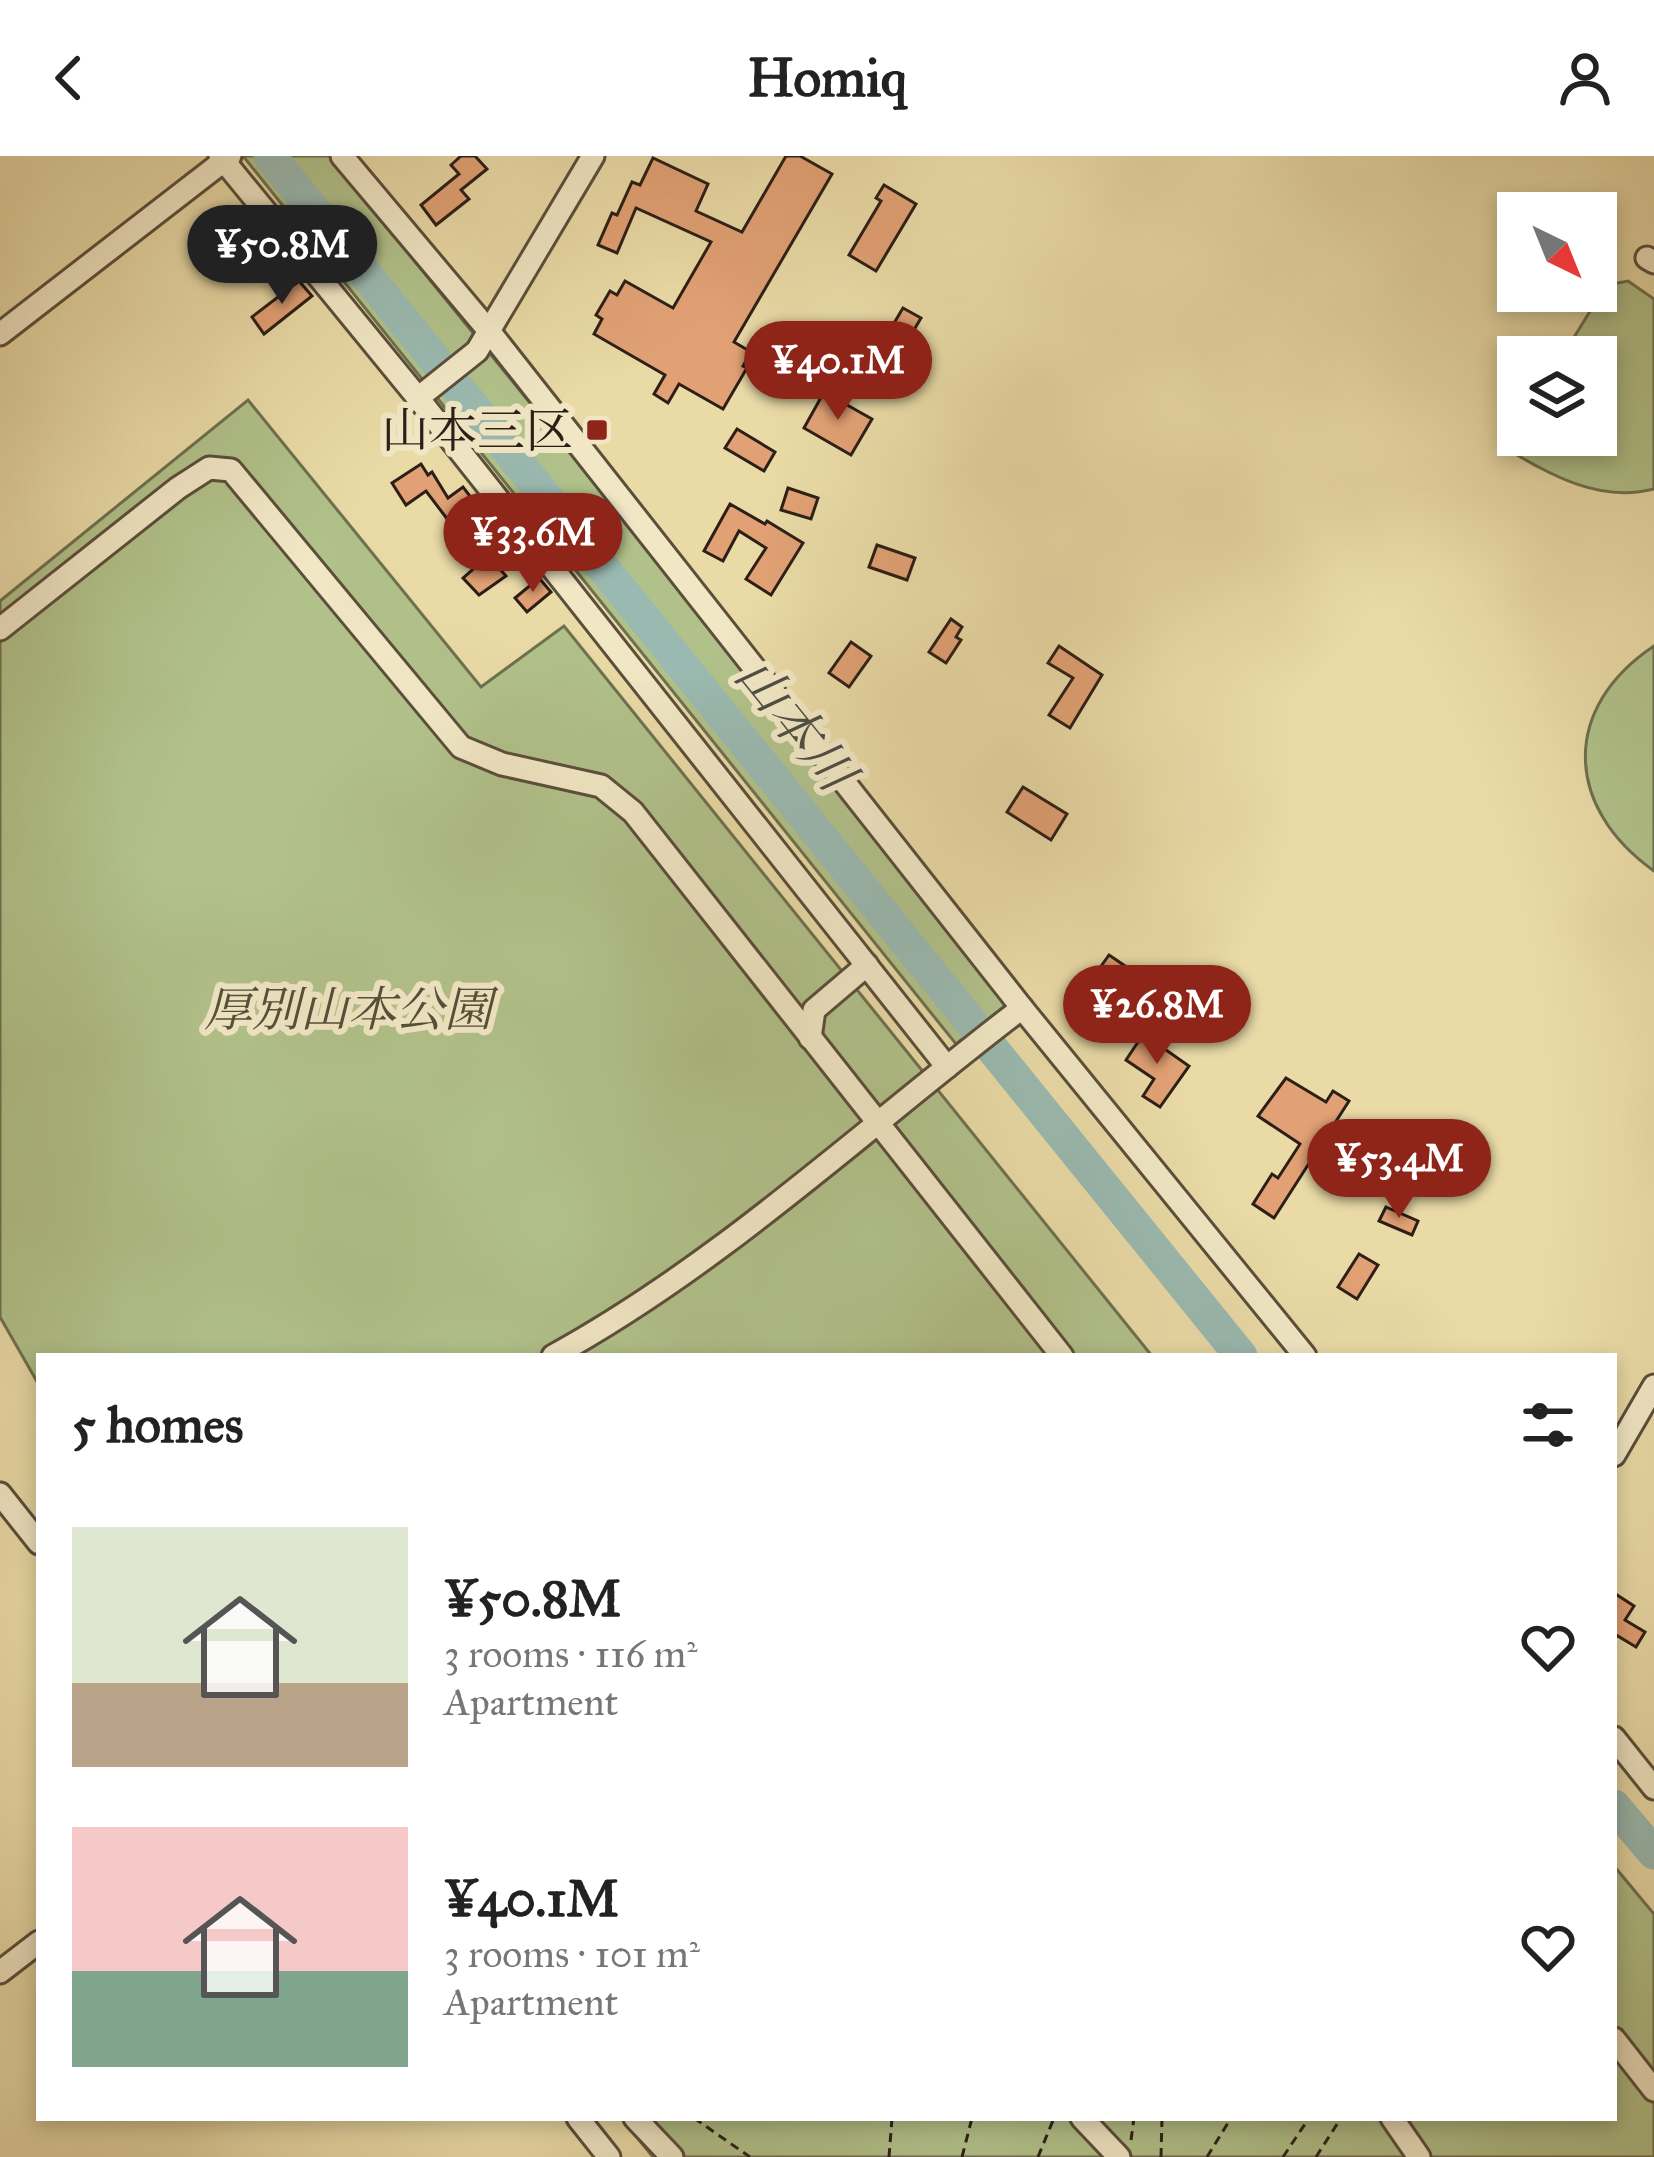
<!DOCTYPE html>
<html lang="en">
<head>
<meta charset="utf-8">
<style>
  body { margin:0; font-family:"IM FELL Great Primer","Noto Serif JP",serif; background:#f6f6f6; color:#222; height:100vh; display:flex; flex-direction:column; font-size:45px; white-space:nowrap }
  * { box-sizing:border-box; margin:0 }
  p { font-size:39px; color:#767676 }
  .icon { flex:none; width:66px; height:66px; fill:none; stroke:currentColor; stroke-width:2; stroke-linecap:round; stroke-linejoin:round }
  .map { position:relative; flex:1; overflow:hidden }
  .side { position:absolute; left:36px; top:1197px; width:1581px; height:768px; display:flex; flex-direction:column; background:#fff; border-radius:0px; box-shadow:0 6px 18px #0003 }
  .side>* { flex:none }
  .needle { width:78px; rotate:137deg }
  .controls { position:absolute; left:1497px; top:36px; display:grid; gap:24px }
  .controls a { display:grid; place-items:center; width:120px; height:120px; border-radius:0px; background:#fff; box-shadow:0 6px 18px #0003; font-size:60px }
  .price { position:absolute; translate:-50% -102px; padding:0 27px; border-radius:42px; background:#8f2418; color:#fff; font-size:39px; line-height:78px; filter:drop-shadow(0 3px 6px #0008) }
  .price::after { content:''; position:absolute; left:50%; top:72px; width:36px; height:27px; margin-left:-18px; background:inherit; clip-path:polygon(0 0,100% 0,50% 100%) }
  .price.active { background:#222; color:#fff }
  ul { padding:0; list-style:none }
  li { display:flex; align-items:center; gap:36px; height:300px; padding:0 36px }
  li span { display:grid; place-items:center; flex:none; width:336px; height:240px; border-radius:0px; color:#555 }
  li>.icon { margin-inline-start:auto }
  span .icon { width:144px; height:144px; fill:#fffc; stroke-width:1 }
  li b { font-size:51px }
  h2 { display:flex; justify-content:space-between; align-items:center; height:144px; padding:0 36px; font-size:51px }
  header { display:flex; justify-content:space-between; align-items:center; height:156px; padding:0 36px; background:#fff; font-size:54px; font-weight:700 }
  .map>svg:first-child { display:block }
</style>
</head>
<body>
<header><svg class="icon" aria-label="back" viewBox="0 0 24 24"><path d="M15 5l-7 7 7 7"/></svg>Homiq<svg class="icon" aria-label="person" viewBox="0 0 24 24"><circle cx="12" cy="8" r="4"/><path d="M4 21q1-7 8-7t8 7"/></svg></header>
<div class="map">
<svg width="1654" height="2001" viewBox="0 0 1654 2001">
  <rect width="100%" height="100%" fill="#e9daa6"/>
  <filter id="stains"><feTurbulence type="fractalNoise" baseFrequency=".00167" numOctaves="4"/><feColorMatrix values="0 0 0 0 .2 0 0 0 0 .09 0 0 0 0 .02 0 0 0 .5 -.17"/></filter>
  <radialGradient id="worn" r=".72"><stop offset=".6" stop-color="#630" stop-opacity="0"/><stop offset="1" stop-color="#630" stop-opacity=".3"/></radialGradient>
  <g fill="#b1c18a" stroke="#6e7050" stroke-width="3">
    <path d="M243,0H329L1015,843L956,888Z"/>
    <path d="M1628,125L1654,143V333C1599,347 1551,319 1505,292L1518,271V279H1596V201H1562L1606,129Z"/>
    <path d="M248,244L481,531L564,470L1152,1200H39V1229L0,1161V445Z"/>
    <path d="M1654,490V715C1564,651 1561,552 1654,490Z"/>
    <path d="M1614,1710L1654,1758V2001H653L621,1962H1614Z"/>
  </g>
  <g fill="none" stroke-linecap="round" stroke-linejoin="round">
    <g stroke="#9ab9b0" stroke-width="33">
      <path d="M270,0L1241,1200"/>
      <path d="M1614,1650L1654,1697"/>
    </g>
  </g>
  <g fill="#e1a174" stroke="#2c1f17" stroke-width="3">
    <path d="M461,0H475L487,13L461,34L469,43L436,69L421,49L459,18L451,9Z"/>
    <path d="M786,0H800L832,18L734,186L751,196L743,210L747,212L723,253L679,228L668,247L654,238L665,219L594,178L602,163L596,159L610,135L617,139L625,125L673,152L711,86L636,52L617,97L598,89L612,57L617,59L632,26L640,29L653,2L708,28L696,55L742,76Z"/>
    <path d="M884,29L916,48L876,115L849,99L881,45L876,42Z"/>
    <path d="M299,125L312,140L264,178L252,161Z"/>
    <path d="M903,152L921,162L905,189L887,179Z"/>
    <path d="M824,236L872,263L851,299L804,272Z"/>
    <path d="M737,273L775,296L764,315L725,292Z"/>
    <path d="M421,308L428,319L432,316L448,342L463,331L473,344L448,364L426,335L406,349L392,327Z"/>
    <path d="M788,332L818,342L811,363L781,354Z"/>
    <path d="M730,348L765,368L767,365L803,387L771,439L746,423L766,392L739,375L723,405L704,395Z"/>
    <path d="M877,389L915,402L907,424L869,411Z"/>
    <path d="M488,400L506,420L479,439L463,422Z"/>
    <path d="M539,422L551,436L527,456L515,442Z"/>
    <path d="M951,463L962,471L956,481L961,484L946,507L929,496Z"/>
    <path d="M851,486L871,500L849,531L829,517Z"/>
    <path d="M1059,490L1102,519L1070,572L1049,559L1073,522L1048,507Z"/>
    <path d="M1023,631L1067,658L1051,684L1007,656Z"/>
    <path d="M1109,799L1128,812L1099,853L1080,840Z"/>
    <path d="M1146,874L1159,883L1156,887L1189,910L1160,951L1143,940L1154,923L1126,904Z"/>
    <path d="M1286,922L1326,946L1333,935L1349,945L1274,1062L1253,1048L1272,1018L1278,1022L1300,988L1258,960Z"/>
    <path d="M1386,1051L1418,1065L1412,1079L1379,1065Z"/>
    <path d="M1359,1098L1378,1109L1357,1143L1338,1131Z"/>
    <path d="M1614,1437L1634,1450L1625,1464L1645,1476L1636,1491L1616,1479L1614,1481Z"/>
  </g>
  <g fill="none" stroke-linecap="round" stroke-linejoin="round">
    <g stroke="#5b4e3b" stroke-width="27">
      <g id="minor">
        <path d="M220,0L418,242L947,911"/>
        <path d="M342,0L489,175L1022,852L1305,1200"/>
        <path d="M1647,102L1654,106"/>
        <path d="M0,178L230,0"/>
        <path d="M418,242L477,195L593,0"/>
        <path d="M0,473L178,332L209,312L231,314L461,591L502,608L601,630L633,656L1062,1200"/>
        <path d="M810,882L814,854L867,809"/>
        <path d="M553,1200C724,1106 867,970 1022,852"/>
        <path d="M1614,1299L1654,1230"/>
        <path d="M0,1338L39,1387"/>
        <path d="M1614,1582L1654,1632"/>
        <path d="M0,1816L39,1786"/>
        <path d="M1614,1883L1654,1934"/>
        <path d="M578,1962L609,2001"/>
        <path d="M635,1962L672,2001"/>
        <path d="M1082,1962L1119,2001"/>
        <path d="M1392,1962L1419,2001"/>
      </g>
    </g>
    <g stroke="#2c1f17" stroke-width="3" stroke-dasharray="9 6" stroke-linecap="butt">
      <path d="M694,1962L750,2001"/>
      <path d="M1131,1984L1134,1962"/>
      <path d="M889,2001L892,1962"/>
      <path d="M962,2001L972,1962"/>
      <path d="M1038,2001L1054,1962"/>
      <path d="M1161,2001L1162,1962"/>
      <path d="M1207,2001L1231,1962"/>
      <path d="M1283,2001L1309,1962"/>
      <path d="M1316,2001L1341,1962"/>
    </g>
    <use href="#minor" stroke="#f1e7c5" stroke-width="21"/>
  </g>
  <rect fill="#8f2418" stroke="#f1e7c5" stroke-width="4.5" x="585" y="262" width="24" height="24" rx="6"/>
  <g text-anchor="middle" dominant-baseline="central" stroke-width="12" stroke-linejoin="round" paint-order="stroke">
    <g font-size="48" fill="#2c1f17" stroke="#f1e7c5" text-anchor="end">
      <text x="573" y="274">山本三区</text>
    </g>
    <g font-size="48" font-style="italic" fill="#54503a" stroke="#f1e7c5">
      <text x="348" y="853">厚別山本公園</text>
    </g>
    <g font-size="51" font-style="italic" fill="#4d4d45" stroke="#f1e7c5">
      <text transform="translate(795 568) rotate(51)">山本川</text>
    </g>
  </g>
  <rect width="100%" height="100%" filter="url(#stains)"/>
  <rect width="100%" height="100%" fill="url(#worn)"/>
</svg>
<div class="controls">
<a><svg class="needle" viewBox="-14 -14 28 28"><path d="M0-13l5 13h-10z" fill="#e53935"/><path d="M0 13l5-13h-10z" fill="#767676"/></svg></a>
<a><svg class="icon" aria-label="layers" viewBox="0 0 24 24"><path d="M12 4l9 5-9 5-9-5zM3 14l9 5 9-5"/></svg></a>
</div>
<b class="price active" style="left:282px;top:151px">¥50.8M</b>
<b class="price" style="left:838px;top:267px">¥40.1M</b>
<b class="price" style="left:533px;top:439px">¥33.6M</b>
<b class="price" style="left:1157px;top:911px">¥26.8M</b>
<b class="price" style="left:1399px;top:1065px">¥53.4M</b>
<section class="side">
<h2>5 homes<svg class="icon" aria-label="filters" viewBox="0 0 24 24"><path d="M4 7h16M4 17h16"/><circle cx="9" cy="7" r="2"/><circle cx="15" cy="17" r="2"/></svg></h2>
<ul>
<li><span style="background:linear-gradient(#dfe7d0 65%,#b9a48a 0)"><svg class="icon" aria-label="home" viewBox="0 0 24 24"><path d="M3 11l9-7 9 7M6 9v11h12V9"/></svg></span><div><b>¥50.8M</b><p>3 rooms · 116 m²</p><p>Apartment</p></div><svg class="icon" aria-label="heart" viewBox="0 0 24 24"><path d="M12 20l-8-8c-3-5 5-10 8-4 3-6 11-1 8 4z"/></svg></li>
<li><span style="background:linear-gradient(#f6c9c9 60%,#7fa58c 0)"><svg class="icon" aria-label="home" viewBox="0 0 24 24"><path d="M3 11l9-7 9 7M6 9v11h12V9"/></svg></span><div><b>¥40.1M</b><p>3 rooms · 101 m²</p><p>Apartment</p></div><svg class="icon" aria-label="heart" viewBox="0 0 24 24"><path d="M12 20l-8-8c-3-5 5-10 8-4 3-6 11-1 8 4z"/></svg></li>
</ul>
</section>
</div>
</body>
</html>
